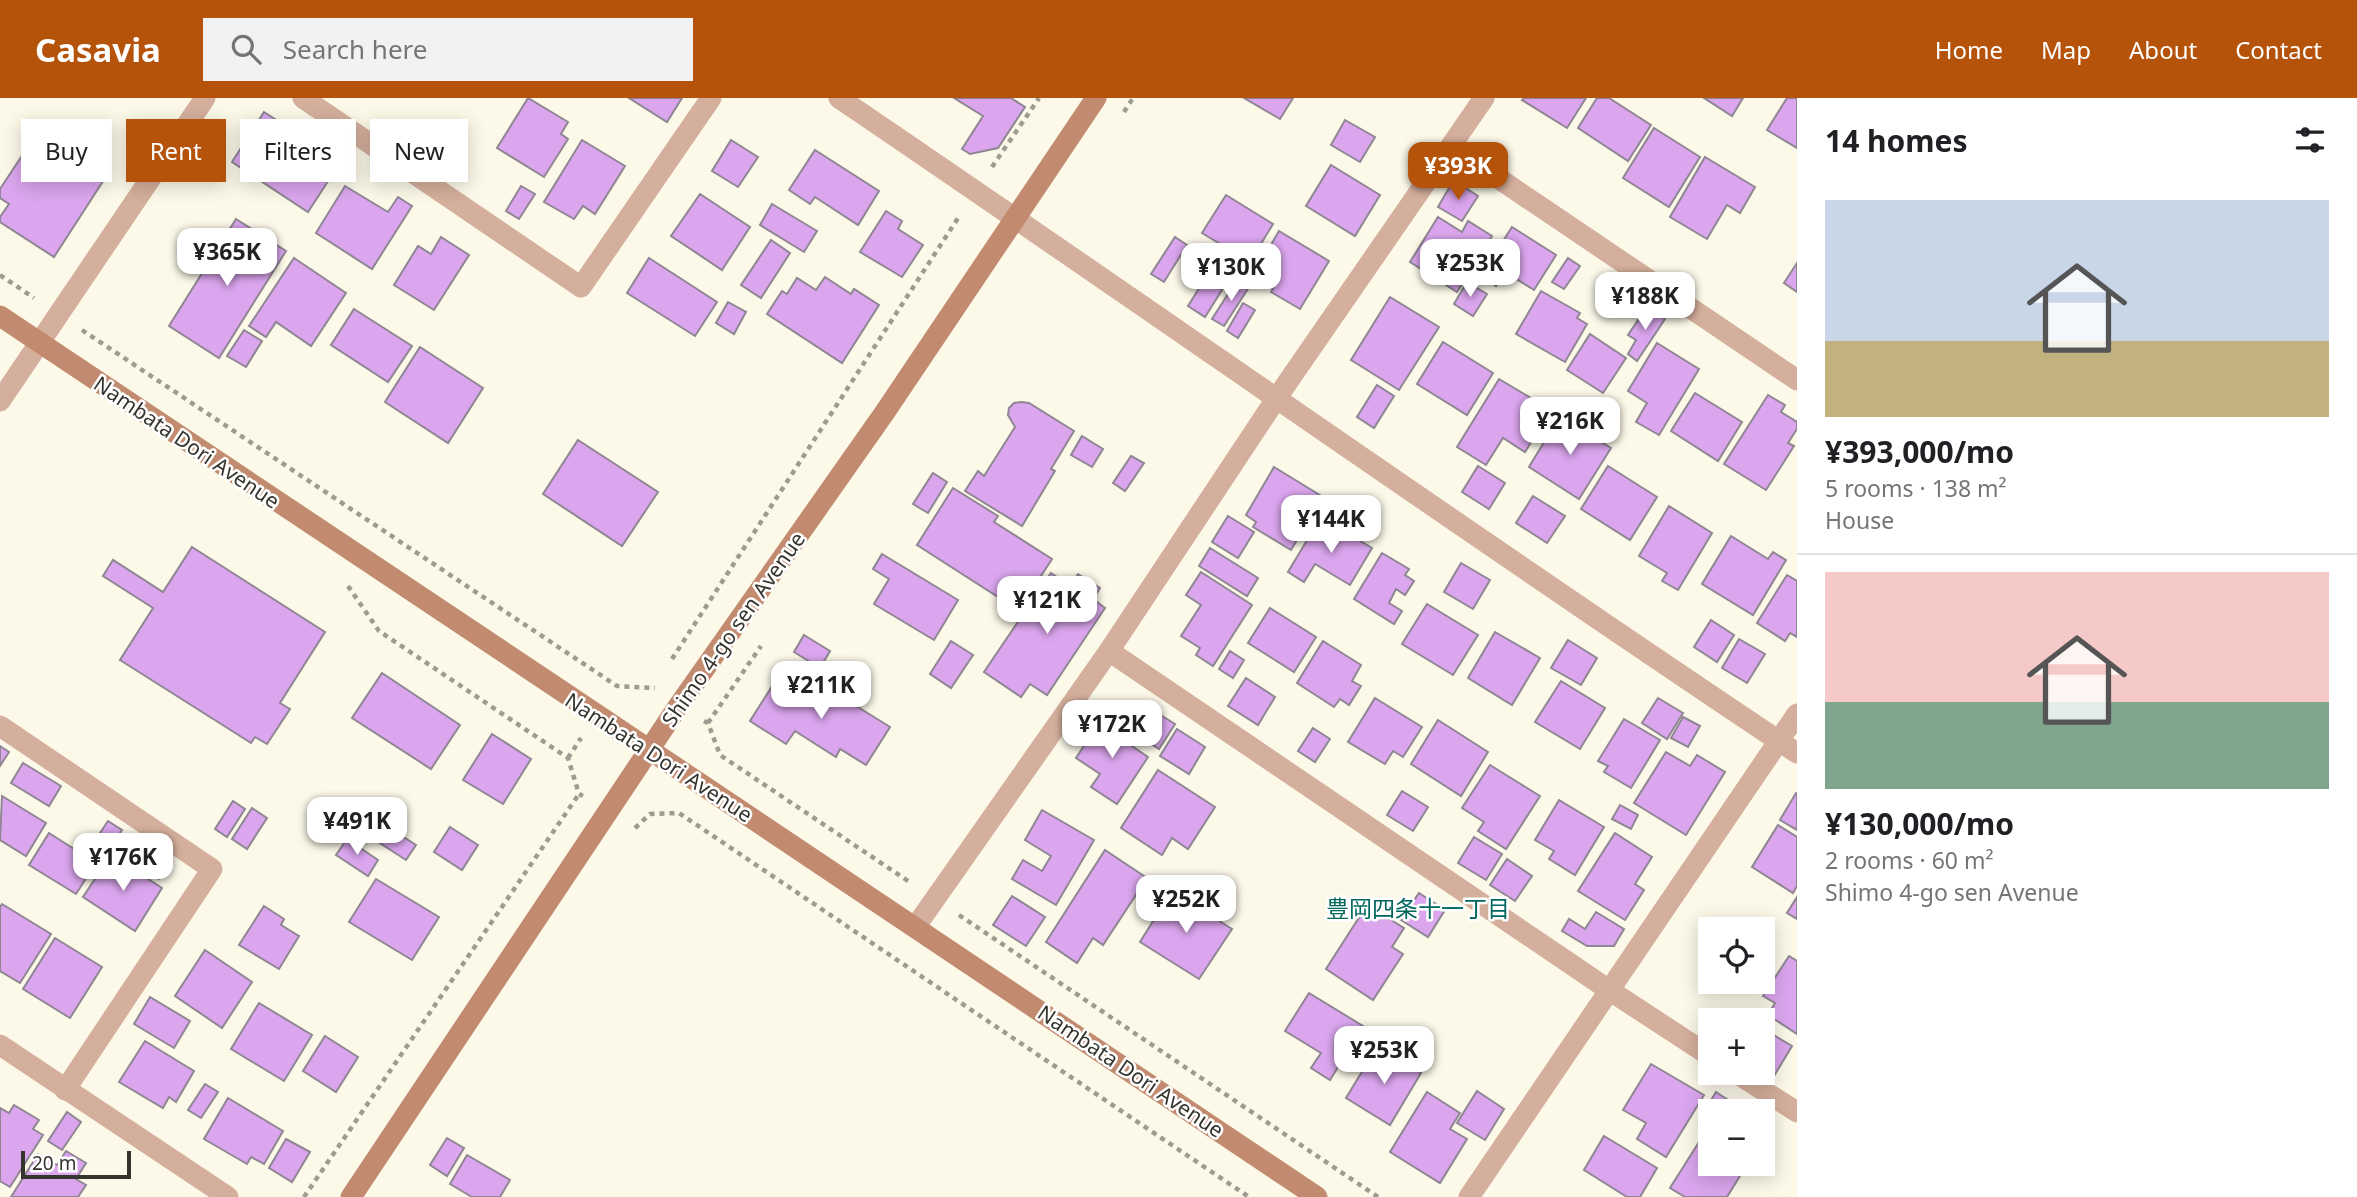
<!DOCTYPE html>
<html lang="en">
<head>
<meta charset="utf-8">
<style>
  body { margin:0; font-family:"Noto Sans","Noto Sans JP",sans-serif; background:#f2f2f2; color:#202124; height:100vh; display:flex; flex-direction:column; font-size:26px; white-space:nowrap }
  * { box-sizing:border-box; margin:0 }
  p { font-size:23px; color:#757577 }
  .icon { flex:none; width:38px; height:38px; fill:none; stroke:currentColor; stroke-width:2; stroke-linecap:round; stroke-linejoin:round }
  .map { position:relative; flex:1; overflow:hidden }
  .sheet { display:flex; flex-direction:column; background:#fff; width:560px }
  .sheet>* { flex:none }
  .hud { position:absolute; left:21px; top:21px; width:665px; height:63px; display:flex; gap:14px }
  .tools { position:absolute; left:1698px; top:819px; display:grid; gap:14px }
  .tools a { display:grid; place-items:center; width:77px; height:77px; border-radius:0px; background:#fff; box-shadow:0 4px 18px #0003; font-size:35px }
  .scale { position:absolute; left:21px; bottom:18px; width:110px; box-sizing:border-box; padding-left:7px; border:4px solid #35342e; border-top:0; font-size:19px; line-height:24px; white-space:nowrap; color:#35342e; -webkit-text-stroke:5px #fff; paint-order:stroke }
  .price { position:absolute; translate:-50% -60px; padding:0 16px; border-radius:14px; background:#fff; color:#222; font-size:23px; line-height:46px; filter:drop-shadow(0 2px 4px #0008) }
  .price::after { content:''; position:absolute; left:50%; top:42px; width:21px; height:16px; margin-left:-10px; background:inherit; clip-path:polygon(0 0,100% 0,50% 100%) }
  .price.selected { background:#b45309; color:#fff }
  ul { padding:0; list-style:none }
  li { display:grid; align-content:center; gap:14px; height:371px; padding:0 28px }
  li+li { border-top:2px solid #e0e0e0 }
  li span { display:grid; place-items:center; height:217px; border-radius:0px; color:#555 }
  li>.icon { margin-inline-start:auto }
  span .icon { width:126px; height:126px; fill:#fffc; stroke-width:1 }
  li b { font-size:30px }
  h2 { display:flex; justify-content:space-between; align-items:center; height:84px; padding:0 28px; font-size:30px }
  .chip { padding:0 24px; border-radius:0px; background:#fff; box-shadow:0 4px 18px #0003; font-size:24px; line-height:63px }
  .chip.selected { background:#b45309; color:#fff }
  header { display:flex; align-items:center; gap:42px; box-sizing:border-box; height:98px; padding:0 35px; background:#b45309; color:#fff }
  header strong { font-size:33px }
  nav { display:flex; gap:38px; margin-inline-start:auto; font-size:24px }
  .search { width:490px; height:63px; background:#f2f2f2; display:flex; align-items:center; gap:18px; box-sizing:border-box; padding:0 24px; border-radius:0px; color:#757577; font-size:26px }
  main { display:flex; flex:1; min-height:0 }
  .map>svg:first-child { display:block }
</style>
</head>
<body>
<header>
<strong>Casavia</strong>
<div class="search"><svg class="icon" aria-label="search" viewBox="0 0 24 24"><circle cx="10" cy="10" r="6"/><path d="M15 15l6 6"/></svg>Search here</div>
<nav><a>Home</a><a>Map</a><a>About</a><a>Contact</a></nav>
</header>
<main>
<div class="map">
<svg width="1797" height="1099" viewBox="0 0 1797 1099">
  <rect width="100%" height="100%" fill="#fcf9e9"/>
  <g fill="#dba6ee" stroke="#8f8693" stroke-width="2">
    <path d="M528,0L568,24L561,36L568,41L544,79L497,50Z"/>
    <path d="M629,0H682L667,24Z"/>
    <path d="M954,0H1011L1025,9L998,50L970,56L962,51L983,18Z"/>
    <path d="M1244,0H1293L1280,21Z"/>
    <path d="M1524,0H1586L1567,30L1522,2Z"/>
    <path d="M1597,0H1609L1651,27L1628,63L1578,30Z"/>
    <path d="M1704,0H1743L1732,18Z"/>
    <path d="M1787,0H1797V50L1767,32Z"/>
    <path d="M264,14L341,63L308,114L232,64Z"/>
    <path d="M1345,22L1375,39L1360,64L1331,47Z"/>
    <path d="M1654,30L1700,59L1669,109L1623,80Z"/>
    <path d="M39,32L107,77L54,159L0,124V119L9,106L0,100V91Z"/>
    <path d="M582,42L625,68L595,116L583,108L574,121L544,104Z"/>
    <path d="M731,42L758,59L738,89L712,73Z"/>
    <path d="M815,52L879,93L858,127L815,99L810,106L789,92Z"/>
    <path d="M1705,59L1755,89L1740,115L1727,107L1707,141L1670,119Z"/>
    <path d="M1331,67L1380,97L1355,138L1306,108Z"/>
    <path d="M1461,87L1478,98L1462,123L1438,109L1449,90Z"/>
    <path d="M345,88L388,114L398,99L412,108L372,171L316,135Z"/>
    <path d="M521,88L535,96L519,121L506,113Z"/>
    <path d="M700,96L750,129L722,172L671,138Z"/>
    <path d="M1226,97L1273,126L1250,164L1202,135Z"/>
    <path d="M772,106L817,133L804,154L760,127Z"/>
    <path d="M886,113L902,123L898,131L923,147L902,179L860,154Z"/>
    <path d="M1438,119L1462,134L1468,123L1492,138L1457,194L1410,164Z"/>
    <path d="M236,121L286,153L219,260L169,228Z"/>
    <path d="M1512,129L1556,157L1534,192L1505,174L1496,188L1481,178Z"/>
    <path d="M1279,133L1329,163L1300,211L1271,194L1275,186L1255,174Z"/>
    <path d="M441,139L469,157L434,212L394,187L418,148L431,156Z"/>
    <path d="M1175,139L1187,147L1164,184L1151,176Z"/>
    <path d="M771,142L790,155L761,200L741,187Z"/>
    <path d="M294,160L346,195L311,248L276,224L266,239L249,228Z"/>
    <path d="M649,160L717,204L695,238L627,195Z"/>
    <path d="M1568,160L1580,168L1564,191L1552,184Z"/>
    <path d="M1797,165V194L1784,185Z"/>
    <path d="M825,179L851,196L854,191L879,207L842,265L767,216L782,193L787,196L797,180L816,192Z"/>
    <path d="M1205,181L1222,192L1205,219L1188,208Z"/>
    <path d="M1237,182L1249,189L1224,228L1212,221Z"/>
    <path d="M1467,184L1487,196L1473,218L1454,206Z"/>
    <path d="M1541,193L1580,215L1577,220L1587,226L1565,264L1516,236Z"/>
    <path d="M1390,199L1439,229L1399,292L1351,262Z"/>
    <path d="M728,204L746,214L734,236L716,225Z"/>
    <path d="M1243,205L1255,212L1238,240L1227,233Z"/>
    <path d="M1647,209L1665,221L1637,263L1628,256L1636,242L1628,237Z"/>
    <path d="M354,211L412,248L388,284L331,247Z"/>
    <path d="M244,232L262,243L246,269L227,258Z"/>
    <path d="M1590,236L1626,260L1603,295L1567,272Z"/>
    <path d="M1443,244L1493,275L1467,317L1417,286Z"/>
    <path d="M1657,245L1699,271L1659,337L1636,324L1647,305L1628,293Z"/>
    <path d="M420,249L483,290L448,345L385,304Z"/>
    <path d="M1499,281L1551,312L1525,354L1503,340L1486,367L1457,349Z"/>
    <path d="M1377,287L1394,298L1374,330L1357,319Z"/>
    <path d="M1695,295L1742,324L1718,363L1671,333Z"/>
    <path d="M1768,297L1785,307L1781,314L1797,324V331L1788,345L1794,348L1766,392L1724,366Z"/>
    <path d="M1021,304L1029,305L1074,333L1051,371L1055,373L1022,428L965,393L978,373L984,378L1015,329L1008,317L1009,310L1014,305Z"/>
    <path d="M1560,318L1611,350L1579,401L1529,369Z"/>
    <path d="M1082,338L1103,351L1092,369L1071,357Z"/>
    <path d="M578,342L658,394L622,448L543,396Z"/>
    <path d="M1131,358L1144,365L1125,393L1113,385Z"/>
    <path d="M1478,368L1505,385L1489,411L1462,394Z"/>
    <path d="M1608,368L1657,399L1630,442L1581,411Z"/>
    <path d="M1274,369L1323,399L1291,452L1253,429L1256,424L1246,417Z"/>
    <path d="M933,375L947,384L928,415L913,406Z"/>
    <path d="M953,390L998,418L994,424L1052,461L1026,501L1016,494L1009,506L917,447Z"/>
    <path d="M1533,398L1565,418L1547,445L1516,425Z"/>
    <path d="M1669,408L1712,435L1678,492L1662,483L1667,475L1639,458Z"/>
    <path d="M1228,418L1254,434L1238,460L1212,444Z"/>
    <path d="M1318,424L1344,439L1347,435L1372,450L1350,487L1315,466L1304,484L1288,474Z"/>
    <path d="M1731,438L1768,461L1773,454L1786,462L1753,517L1702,486Z"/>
    <path d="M192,449L325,534L280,605L290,611L267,646L255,639L251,645L120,562L153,510L103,478L113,462L163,494Z"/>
    <path d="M1210,450L1258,480L1247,498L1199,468Z"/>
    <path d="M1382,455L1409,471L1405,477L1414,483L1405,497L1396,491L1389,505L1402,513L1394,526L1354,501Z"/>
    <path d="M882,456L958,502L934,542L874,506L889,481L873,471Z"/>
    <path d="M1461,465L1490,482L1473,511L1444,494Z"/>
    <path d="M1201,474L1252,507L1213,568L1196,557L1200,550L1181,538L1201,507L1186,497Z"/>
    <path d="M1051,475L1070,488L1078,476L1100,490L1093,501L1105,510L1047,597L1030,586L1021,599L984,574Z"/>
    <path d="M1787,477L1797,483V539L1790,535L1785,543L1757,525Z"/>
    <path d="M1427,506L1478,537L1453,577L1402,546Z"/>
    <path d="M1270,510L1316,539L1294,574L1248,545Z"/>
    <path d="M1711,522L1734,537L1717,564L1694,549Z"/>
    <path d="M1495,534L1540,560L1512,607L1468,580Z"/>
    <path d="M804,537L830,553L820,570L794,554Z"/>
    <path d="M1739,541L1765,556L1747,585L1722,570Z"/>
    <path d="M1568,542L1597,560L1581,587L1551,570Z"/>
    <path d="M951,543L973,557L951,590L930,576Z"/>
    <path d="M1323,543L1361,567L1352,583L1361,588L1349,607L1340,601L1334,609L1297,585Z"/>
    <path d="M1230,553L1244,562L1233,580L1219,571Z"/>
    <path d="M382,575L460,627L431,671L352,620Z"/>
    <path d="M1246,580L1275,599L1258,627L1228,608Z"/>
    <path d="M776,582L810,603L821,586L890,629L866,667L840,651L836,659L795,633L786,646L750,623Z"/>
    <path d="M1561,583L1605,610L1580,651L1535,624Z"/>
    <path d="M1375,600L1422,629L1403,659L1393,653L1385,666L1348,644Z"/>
    <path d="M1658,600L1683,615L1667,641L1642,625Z"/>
    <path d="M1144,607L1175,626L1159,651L1128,631Z"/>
    <path d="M1683,619L1700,628L1688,649L1671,640Z"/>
    <path d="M1102,620L1136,643L1132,648L1148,659L1117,706L1091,689L1100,676L1076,660Z"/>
    <path d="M1624,621L1660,642L1631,690L1604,674L1608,668L1598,663Z"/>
    <path d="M1438,622L1488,654L1461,698L1411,666Z"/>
    <path d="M1313,630L1330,641L1315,664L1298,653Z"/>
    <path d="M1177,631L1205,649L1189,676L1160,658Z"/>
    <path d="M492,636L531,661L503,706L463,682Z"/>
    <path d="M0,648L9,654L0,668Z"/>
    <path d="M1666,654L1690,668L1697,657L1725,674L1686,737L1634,705Z"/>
    <path d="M23,665L61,688L49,708L11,685Z"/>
    <path d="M1490,667L1540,698L1506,751L1478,733L1484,724L1462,710Z"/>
    <path d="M1158,672L1215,709L1188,751L1172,740L1162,757L1121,730Z"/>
    <path d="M1402,693L1428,709L1413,733L1387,717Z"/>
    <path d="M1796,695L1797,696V732L1780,722Z"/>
    <path d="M2,698L46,725L26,758L0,742Z"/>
    <path d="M1559,702L1604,729L1575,777L1549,761L1554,753L1535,742Z"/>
    <path d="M233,703L245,711L227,739L215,731Z"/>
    <path d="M1620,707L1638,717L1631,731L1612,721Z"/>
    <path d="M252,710L267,720L247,751L232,741Z"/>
    <path d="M1042,712L1094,742L1056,807L1012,781L1023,762L1042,773L1051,758L1025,742Z"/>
    <path d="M371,718L416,747L406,762L361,733Z"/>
    <path d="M108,723L122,732L102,762L88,753Z"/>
    <path d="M1778,727L1797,739V788L1793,795L1752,769Z"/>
    <path d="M450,729L478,747L462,772L434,754Z"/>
    <path d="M49,735L96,765L76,796L29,767Z"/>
    <path d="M1615,735L1652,759L1635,786L1644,792L1625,822L1578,793Z"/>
    <path d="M1474,739L1502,756L1486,782L1458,765Z"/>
    <path d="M347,741L378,762L368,778L336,757Z"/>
    <path d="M139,749L168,768L159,781L130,763Z"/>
    <path d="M1105,752L1147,780L1103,847L1093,840L1077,865L1046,844Z"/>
    <path d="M111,757L162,790L135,833L83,799Z"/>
    <path d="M1507,761L1532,778L1515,803L1490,787Z"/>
    <path d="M376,781L439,819L412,862L349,824Z"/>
    <path d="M1172,793L1232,831L1199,881L1140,844Z"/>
    <path d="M1419,795L1445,812L1428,839L1401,822Z"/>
    <path d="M1012,798L1045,819L1026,848L993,827Z"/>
    <path d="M1797,799V821L1787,815Z"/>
    <path d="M2,806L51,836L20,885L0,873V809Z"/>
    <path d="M1367,807L1404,830L1392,849L1403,856L1373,902L1326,871Z"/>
    <path d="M264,808L284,821L281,827L299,838L279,871L239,847Z"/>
    <path d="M1596,814L1624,831L1614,848H1587L1562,833L1569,821L1585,831Z"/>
    <path d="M55,840L102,869L70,920L23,891Z"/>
    <path d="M205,852L252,884L222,930L175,898Z"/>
    <path d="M1789,858L1797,863V936L1768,917L1775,905L1763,898Z"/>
    <path d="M1309,895L1363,928L1330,982L1311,970L1321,955L1285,933Z"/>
    <path d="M150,899L190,923L174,950L134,926Z"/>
    <path d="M259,905L312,937L284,983L231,951Z"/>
    <path d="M1762,930L1792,948L1774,978L1762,971Z"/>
    <path d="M325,938L358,959L336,994L303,973Z"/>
    <path d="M145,943L194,973L176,1004L169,999L163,1010L119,984Z"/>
    <path d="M1377,949L1421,975L1390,1027L1346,1000Z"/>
    <path d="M1651,966L1704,997L1666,1059L1637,1041L1646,1025L1623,1012Z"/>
    <path d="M205,986L218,994L201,1020L188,1012Z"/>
    <path d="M1477,993L1504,1011L1485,1042L1457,1025Z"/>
    <path d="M1427,994L1460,1015L1450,1031L1467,1041L1440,1085L1390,1054Z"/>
    <path d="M1716,994L1742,1011L1740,1013H1710V1029L1699,1022Z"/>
    <path d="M228,1000L283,1033L264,1066L251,1059L247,1066L204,1041Z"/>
    <path d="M14,1007L39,1022L33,1031L43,1037L10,1089L0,1083V1010L9,1015Z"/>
    <path d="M67,1014L81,1024L62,1052L48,1043Z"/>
    <path d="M1604,1038L1657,1070L1640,1099H1627L1584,1072Z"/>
    <path d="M447,1040L464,1050L447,1078L430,1067Z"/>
    <path d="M286,1041L310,1054L292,1084L269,1070Z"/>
    <path d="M1699,1044L1710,1050V1066H1733L1743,1073L1727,1099H1685L1670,1090Z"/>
    <path d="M66,1053L86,1065L76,1081L86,1087L78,1099H11L38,1056L57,1067Z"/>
    <path d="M467,1057L510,1082L500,1099H472L450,1086Z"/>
  </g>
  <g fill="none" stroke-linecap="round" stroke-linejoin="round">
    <g stroke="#9e9c91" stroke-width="4.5" stroke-dasharray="5 5" stroke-linecap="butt">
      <path d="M1124,14L1133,0"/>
      <path d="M992,69L1039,0"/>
      <path d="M0,177L34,200"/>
      <path d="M82,232L617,588L655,590"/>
      <path d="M348,488L379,533L568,660L579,696L583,698"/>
      <path d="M672,561L960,117"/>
      <path d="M704,623L708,625L720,657L911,785"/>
      <path d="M708,625L761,548"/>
      <path d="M568,660L581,640"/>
      <path d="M635,730L650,716L679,715L1249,1099"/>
      <path d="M959,817L1378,1099"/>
      <path d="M304,1099L579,696"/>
    </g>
    <g stroke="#d5af9d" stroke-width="21">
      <path d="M303,0L581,189L711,0"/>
      <path d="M839,0C1159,217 1475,441 1797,655"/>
      <path d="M1452,49L1797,282"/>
      <path d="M0,303L205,0"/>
      <path d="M1109,553L1609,892L1710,958"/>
      <path d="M0,628L212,771L65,992"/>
      <path d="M916,828L1109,553L1276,301L1484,0"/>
      <path d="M0,947L228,1099"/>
      <path d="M1736,975L1797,1014"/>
      <path d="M1469,1099L1797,616"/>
    </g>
    <g stroke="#c28b70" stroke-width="21">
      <path d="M0,218C439,512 879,803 1317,1099"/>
      <path d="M351,1099L677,610L885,314L1096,0"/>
    </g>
  </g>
  <g text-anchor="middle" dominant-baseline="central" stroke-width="5" stroke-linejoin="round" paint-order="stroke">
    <g font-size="21" fill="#35342e" stroke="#fff">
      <text transform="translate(187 344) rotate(34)">Nambata Dori Avenue</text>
      <text transform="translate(733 531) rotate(-55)">Shimo 4-go sen Avenue</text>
      <text transform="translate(659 659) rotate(33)">Nambata Dori Avenue</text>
      <text transform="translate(1131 973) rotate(34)">Nambata Dori Avenue</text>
    </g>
    <g font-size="23" fill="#02665e" stroke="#fff">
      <text x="1418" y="810">豊岡四条十一丁目</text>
    </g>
  </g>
</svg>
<div class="tools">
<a><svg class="icon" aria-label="locate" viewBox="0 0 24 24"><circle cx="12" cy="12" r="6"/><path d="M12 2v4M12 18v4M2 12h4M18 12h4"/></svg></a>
<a>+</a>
<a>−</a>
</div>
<div class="scale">20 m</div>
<b class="price selected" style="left:1458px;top:104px">¥393K</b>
<b class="price" style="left:227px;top:190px">¥365K</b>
<b class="price" style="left:1470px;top:201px">¥253K</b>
<b class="price" style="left:1231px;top:205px">¥130K</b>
<b class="price" style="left:1645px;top:234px">¥188K</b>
<b class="price" style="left:1570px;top:359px">¥216K</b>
<b class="price" style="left:1331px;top:457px">¥144K</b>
<b class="price" style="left:1047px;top:538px">¥121K</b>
<b class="price" style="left:821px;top:623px">¥211K</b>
<b class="price" style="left:1112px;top:662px">¥172K</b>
<b class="price" style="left:357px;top:759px">¥491K</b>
<b class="price" style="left:123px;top:795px">¥176K</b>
<b class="price" style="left:1186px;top:837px">¥252K</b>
<b class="price" style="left:1384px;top:988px">¥253K</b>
<div class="hud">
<a class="chip">Buy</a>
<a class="chip selected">Rent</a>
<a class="chip">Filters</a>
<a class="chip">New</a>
</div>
</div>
<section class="sheet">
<h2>14 homes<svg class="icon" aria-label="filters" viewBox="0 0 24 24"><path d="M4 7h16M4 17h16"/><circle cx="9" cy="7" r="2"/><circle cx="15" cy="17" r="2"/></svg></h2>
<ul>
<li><span style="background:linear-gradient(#c9d6e8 65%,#c2b280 0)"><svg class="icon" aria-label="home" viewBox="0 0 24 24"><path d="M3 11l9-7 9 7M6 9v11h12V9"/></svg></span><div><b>¥393,000/mo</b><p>5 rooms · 138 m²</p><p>House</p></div></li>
<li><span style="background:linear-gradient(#f6c9c9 60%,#7fa58c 0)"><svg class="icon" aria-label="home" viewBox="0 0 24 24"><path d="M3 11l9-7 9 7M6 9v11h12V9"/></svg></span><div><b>¥130,000/mo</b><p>2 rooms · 60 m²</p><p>Shimo 4-go sen Avenue</p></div></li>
</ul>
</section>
</main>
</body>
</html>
